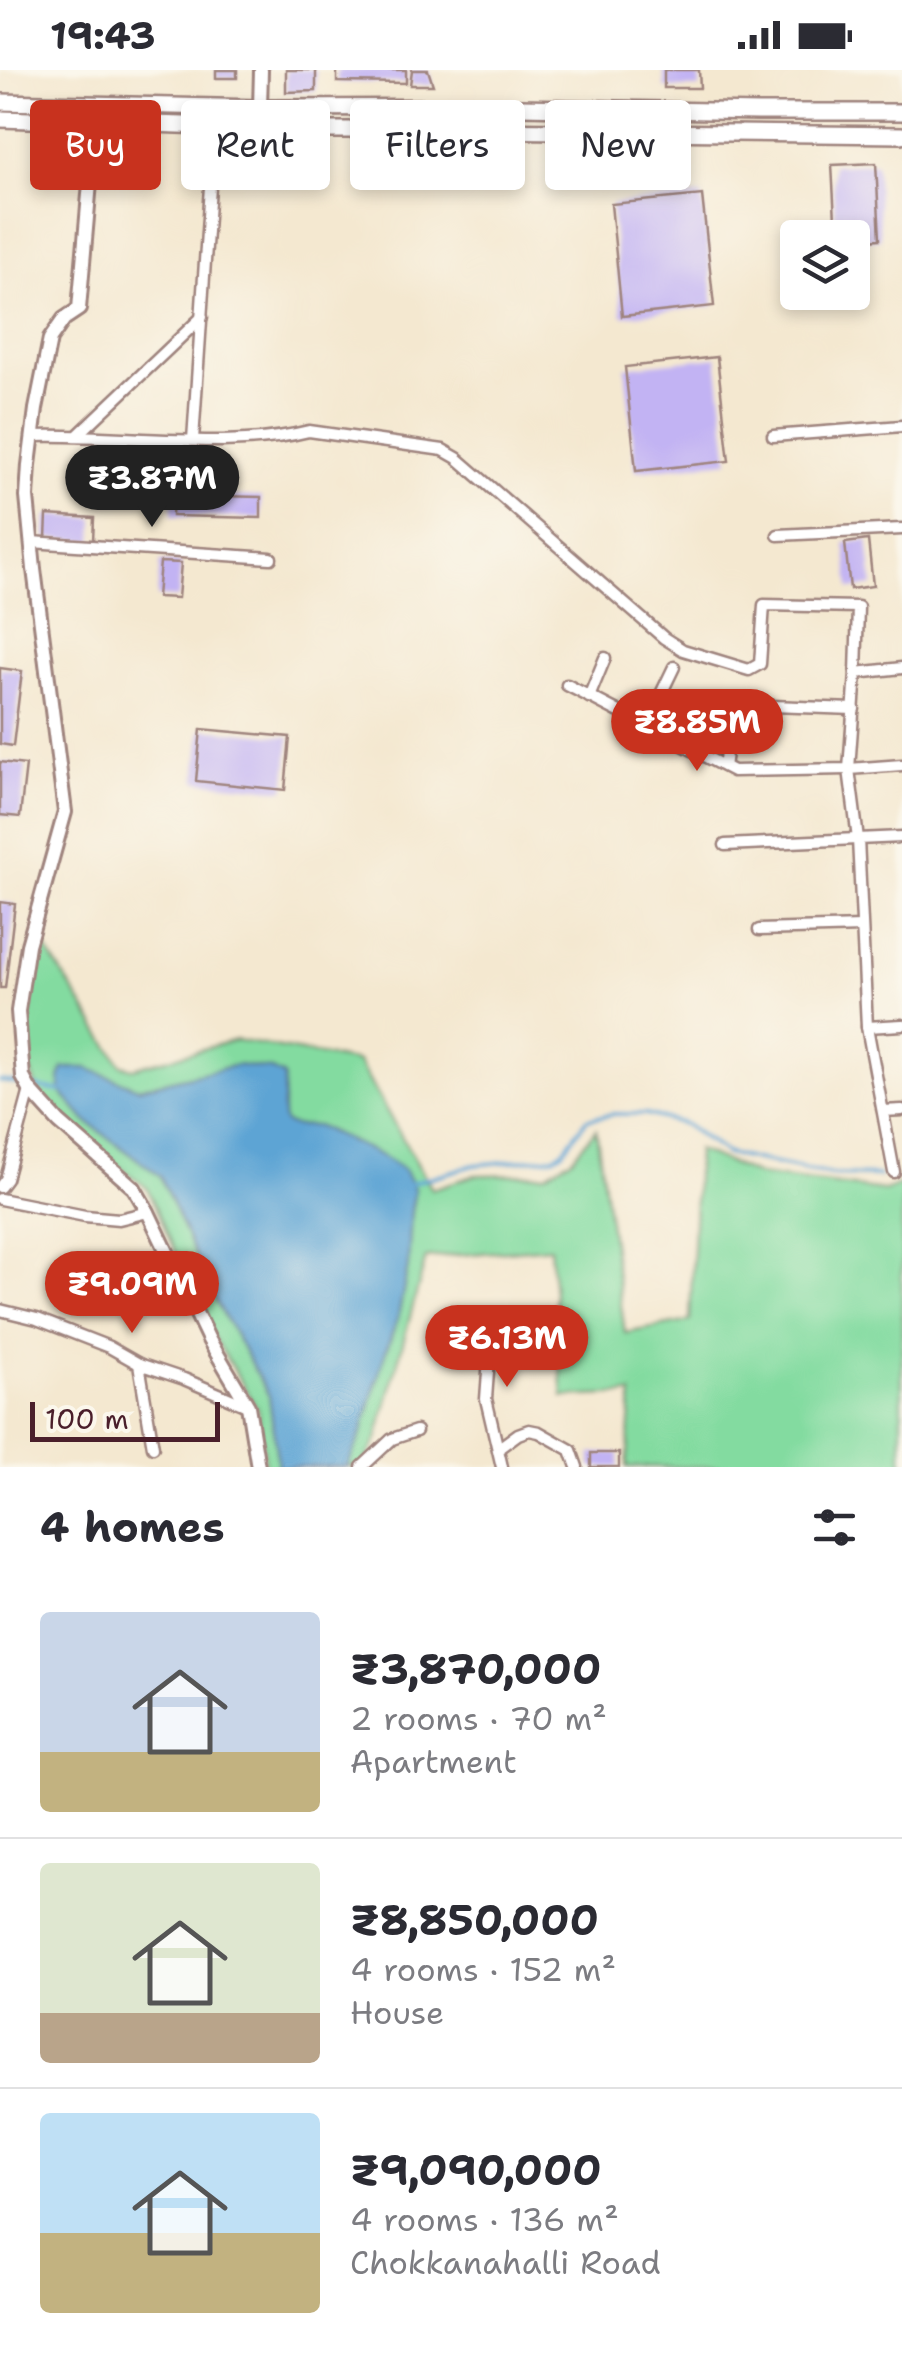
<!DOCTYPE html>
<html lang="en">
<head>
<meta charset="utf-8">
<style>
  body { margin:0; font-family:"Shantell Sans",sans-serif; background:#f2f2f3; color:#2b2b33; height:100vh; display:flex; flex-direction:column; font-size:38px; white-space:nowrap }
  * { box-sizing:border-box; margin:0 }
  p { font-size:32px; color:#7c7c81 }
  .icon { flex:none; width:55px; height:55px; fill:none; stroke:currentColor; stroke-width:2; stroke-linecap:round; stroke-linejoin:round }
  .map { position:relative; height:1397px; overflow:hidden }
  .sheet { display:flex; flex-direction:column; background:#fff; flex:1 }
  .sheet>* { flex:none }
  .top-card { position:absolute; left:30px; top:30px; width:842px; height:90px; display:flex; gap:20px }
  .tools { position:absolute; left:780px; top:150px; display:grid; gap:20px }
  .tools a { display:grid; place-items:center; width:90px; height:90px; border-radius:10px; background:#fff; box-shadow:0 5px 15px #0003; font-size:50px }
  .scale { position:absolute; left:30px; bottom:25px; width:190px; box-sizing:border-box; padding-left:10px; border:5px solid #4a1f2b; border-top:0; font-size:28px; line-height:35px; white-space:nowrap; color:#4a1f2b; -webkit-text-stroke:8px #fbf7ec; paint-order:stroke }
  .price { position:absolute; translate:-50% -85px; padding:0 22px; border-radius:35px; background:#c8321e; color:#fff; font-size:32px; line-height:65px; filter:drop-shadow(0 2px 5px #0008) }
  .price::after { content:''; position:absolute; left:50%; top:60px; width:30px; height:22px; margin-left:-15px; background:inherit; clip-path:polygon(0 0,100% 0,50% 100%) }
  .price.selected { background:#222; color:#fff }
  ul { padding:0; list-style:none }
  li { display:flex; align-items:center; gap:30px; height:250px; padding:0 40px }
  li+li { border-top:2px solid #e1e1e2 }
  li span { display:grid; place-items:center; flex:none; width:280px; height:200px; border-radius:10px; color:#555 }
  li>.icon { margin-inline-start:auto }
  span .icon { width:120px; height:120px; fill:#fffc; stroke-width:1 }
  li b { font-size:42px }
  h2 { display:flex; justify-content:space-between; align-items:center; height:120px; padding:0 40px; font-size:42px }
  .pill { padding:0 35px; border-radius:10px; background:#fff; box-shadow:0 5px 15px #0003; font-size:35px; line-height:90px }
  .pill.selected { background:#c8321e; color:#fff }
  .status { display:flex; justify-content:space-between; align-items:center; height:70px; padding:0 50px; background:#fff; direction:ltr }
  .status svg { height:28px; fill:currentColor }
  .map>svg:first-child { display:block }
</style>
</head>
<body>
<div class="status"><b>19:43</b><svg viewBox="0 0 49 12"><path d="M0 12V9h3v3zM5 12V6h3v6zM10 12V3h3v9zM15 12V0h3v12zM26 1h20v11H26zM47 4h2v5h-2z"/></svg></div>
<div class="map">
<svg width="902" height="1397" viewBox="0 0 902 1397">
  <rect width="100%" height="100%" fill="#fbf7ec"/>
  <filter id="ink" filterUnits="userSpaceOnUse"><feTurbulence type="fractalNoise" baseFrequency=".01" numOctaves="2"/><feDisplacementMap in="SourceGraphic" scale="20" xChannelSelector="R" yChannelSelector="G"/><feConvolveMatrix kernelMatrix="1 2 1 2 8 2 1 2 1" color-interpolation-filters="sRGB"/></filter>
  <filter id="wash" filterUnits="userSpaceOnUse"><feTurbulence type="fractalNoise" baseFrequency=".0048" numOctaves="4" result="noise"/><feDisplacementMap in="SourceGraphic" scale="40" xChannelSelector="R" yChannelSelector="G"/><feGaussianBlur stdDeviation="2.25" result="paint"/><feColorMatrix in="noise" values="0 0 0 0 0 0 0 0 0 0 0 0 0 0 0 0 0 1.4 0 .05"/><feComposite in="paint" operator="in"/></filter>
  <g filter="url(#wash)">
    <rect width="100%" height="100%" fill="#f4e8d0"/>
    <path fill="#83dba0" stroke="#667d66" stroke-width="2.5" d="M42,872L121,995L133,998L236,970L358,992L432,1119L475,1105L546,1104L572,1088L596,1059L625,1263L690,1251L697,1080L758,1105L885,1121L902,1114V1397H627L632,1324L563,1327L550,1177L426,1188L377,1369L363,1397H265L258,1340L211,1263L147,1118L87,1072L40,1025L27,994V938Z"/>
    <path fill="#5da4d4" stroke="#546280" stroke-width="2.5" d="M237,995L269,999L284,1006C285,1021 281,1038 284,1052C294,1059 307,1053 320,1057L382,1086L404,1100L415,1120L411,1142L408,1197L398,1247L382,1293L362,1363L347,1397H278L269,1326L212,1224L160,1106L86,1051L60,1021V1009L63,998H87L138,1018Z"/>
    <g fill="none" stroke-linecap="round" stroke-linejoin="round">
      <g stroke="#5da4d4" stroke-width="4">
        <path d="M0,1011L21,1014"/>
        <path d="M30,1016L60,1021"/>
        <path d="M411,1113L474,1095L554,1087L563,1081L587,1049L614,1044H646L684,1054L727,1084L832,1105L879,1106"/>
      </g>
    </g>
    <g id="blocks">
      <g fill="#c2b3f3">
        <rect x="216" y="0" width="21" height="8"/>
        <path d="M286,0H316V21L286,22Z"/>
        <path d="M337,0H406V13L337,12Z"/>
        <path d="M412,0H428L433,15H410Z"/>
        <path d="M664,0H699L700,18H664Z"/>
        <path d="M876,93L880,169L852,171V168H836L832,95Z"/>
        <path d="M702,125L714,236L622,246L611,134Z"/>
        <path d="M717,287L729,391L636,401L625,297Z"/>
        <path d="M173,425L261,427V448L172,446Z"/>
        <path d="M47,445L94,448L93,471L46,468Z"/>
        <path d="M868,470L873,516L850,519L845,473Z"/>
        <path d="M160,492L181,493L178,528L157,527Z"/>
        <path d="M0,598L22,601L13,676L0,674Z"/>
        <path d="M201,659L290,667L285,720L196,711Z"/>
        <path d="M0,692L26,695L20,747L0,745Z"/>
        <path d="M0,832L15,834L5,918H0Z"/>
        <rect x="591" y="1383" width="28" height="14"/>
      </g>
    </g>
  </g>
  <g filter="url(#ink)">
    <use href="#blocks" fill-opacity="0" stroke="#9f847e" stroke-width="2.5"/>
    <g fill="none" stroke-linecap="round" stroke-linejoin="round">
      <g stroke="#9f847e" stroke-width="15">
        <g id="minor">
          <path d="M79,364L202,247"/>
          <path d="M33,366C120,363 226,382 309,361L443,380L457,388L664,568L683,580L749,600L760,594L764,535L858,537L856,603L902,598"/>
          <path d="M773,366L902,356"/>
          <path d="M193,370L214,57"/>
          <path d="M778,465L902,459"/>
          <path d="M31,472L271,488"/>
          <path d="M856,603L849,699L858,769L867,957L902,955"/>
          <path d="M567,615L733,701L849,699L902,695"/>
          <path d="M589,627L605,588"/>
          <path d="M646,655L674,597"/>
          <path d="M724,696C728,677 726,645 746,635L854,639"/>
          <path d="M725,775L902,767"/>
          <path d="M759,860L861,857"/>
          <path d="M867,957L894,1102"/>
          <path d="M883,1041L902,1040"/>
          <path d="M0,1117L6,1109L30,1020"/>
          <path d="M0,1129L85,1146L119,1149L148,1142"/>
          <path d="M0,1240L37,1249L109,1277L139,1294L184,1309L247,1336"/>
          <path d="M488,1246L490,1275L486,1329L502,1397"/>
          <path d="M139,1294L153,1377"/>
          <path d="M499,1378L518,1364L529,1360L539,1362L571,1380L577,1397"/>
          <path d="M362,1397L392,1369L416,1361"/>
        </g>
      </g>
      <g stroke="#9f847e" stroke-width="18">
        <g id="tertiary">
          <path d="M260,38L261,0"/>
          <path d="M96,44L79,239L64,249L50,269L36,339L29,395L27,427L34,499L65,742L28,875L18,941L23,1007L30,1020L59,1052L134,1118L148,1142L209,1270L248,1336L258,1397"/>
        </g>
      </g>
      <g stroke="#9f847e" stroke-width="20">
        <g id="primary">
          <path d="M0,32L260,38L521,37L758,42H902"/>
          <path d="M0,49L331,60H482L902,65"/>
        </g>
      </g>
      <use href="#minor" stroke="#fff" stroke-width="10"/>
      <use href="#tertiary" stroke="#fff" stroke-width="12"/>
      <use href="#primary" stroke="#fff" stroke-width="15"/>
    </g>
  </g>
</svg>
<div class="tools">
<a><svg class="icon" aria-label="layers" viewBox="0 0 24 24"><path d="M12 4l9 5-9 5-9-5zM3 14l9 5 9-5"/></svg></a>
</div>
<div class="scale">100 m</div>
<b class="price selected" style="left:152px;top:460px">₹3.87M</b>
<b class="price" style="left:697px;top:704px">₹8.85M</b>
<b class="price" style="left:132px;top:1266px">₹9.09M</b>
<b class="price" style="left:507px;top:1320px">₹6.13M</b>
<div class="top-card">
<a class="pill selected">Buy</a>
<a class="pill">Rent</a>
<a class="pill">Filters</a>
<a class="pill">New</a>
</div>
</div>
<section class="sheet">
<h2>4 homes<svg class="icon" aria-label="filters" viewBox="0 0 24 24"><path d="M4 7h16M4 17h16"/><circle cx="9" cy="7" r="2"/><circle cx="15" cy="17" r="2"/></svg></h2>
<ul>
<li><span style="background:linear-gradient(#c9d6e8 70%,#c2b280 0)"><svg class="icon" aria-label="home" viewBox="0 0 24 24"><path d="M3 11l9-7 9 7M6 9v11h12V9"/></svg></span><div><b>₹3,870,000</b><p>2 rooms · 70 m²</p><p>Apartment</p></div></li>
<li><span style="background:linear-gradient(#dfe7d0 75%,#b9a48a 0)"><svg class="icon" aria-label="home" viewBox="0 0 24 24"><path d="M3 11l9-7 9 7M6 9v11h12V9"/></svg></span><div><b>₹8,850,000</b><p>4 rooms · 152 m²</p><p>House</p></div></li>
<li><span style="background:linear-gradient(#bfe0f5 60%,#c2b280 0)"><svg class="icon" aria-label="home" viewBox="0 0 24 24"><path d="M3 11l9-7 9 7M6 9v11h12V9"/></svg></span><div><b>₹9,090,000</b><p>4 rooms · 136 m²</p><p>Chokkanahalli Road</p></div></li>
</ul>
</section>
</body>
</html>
